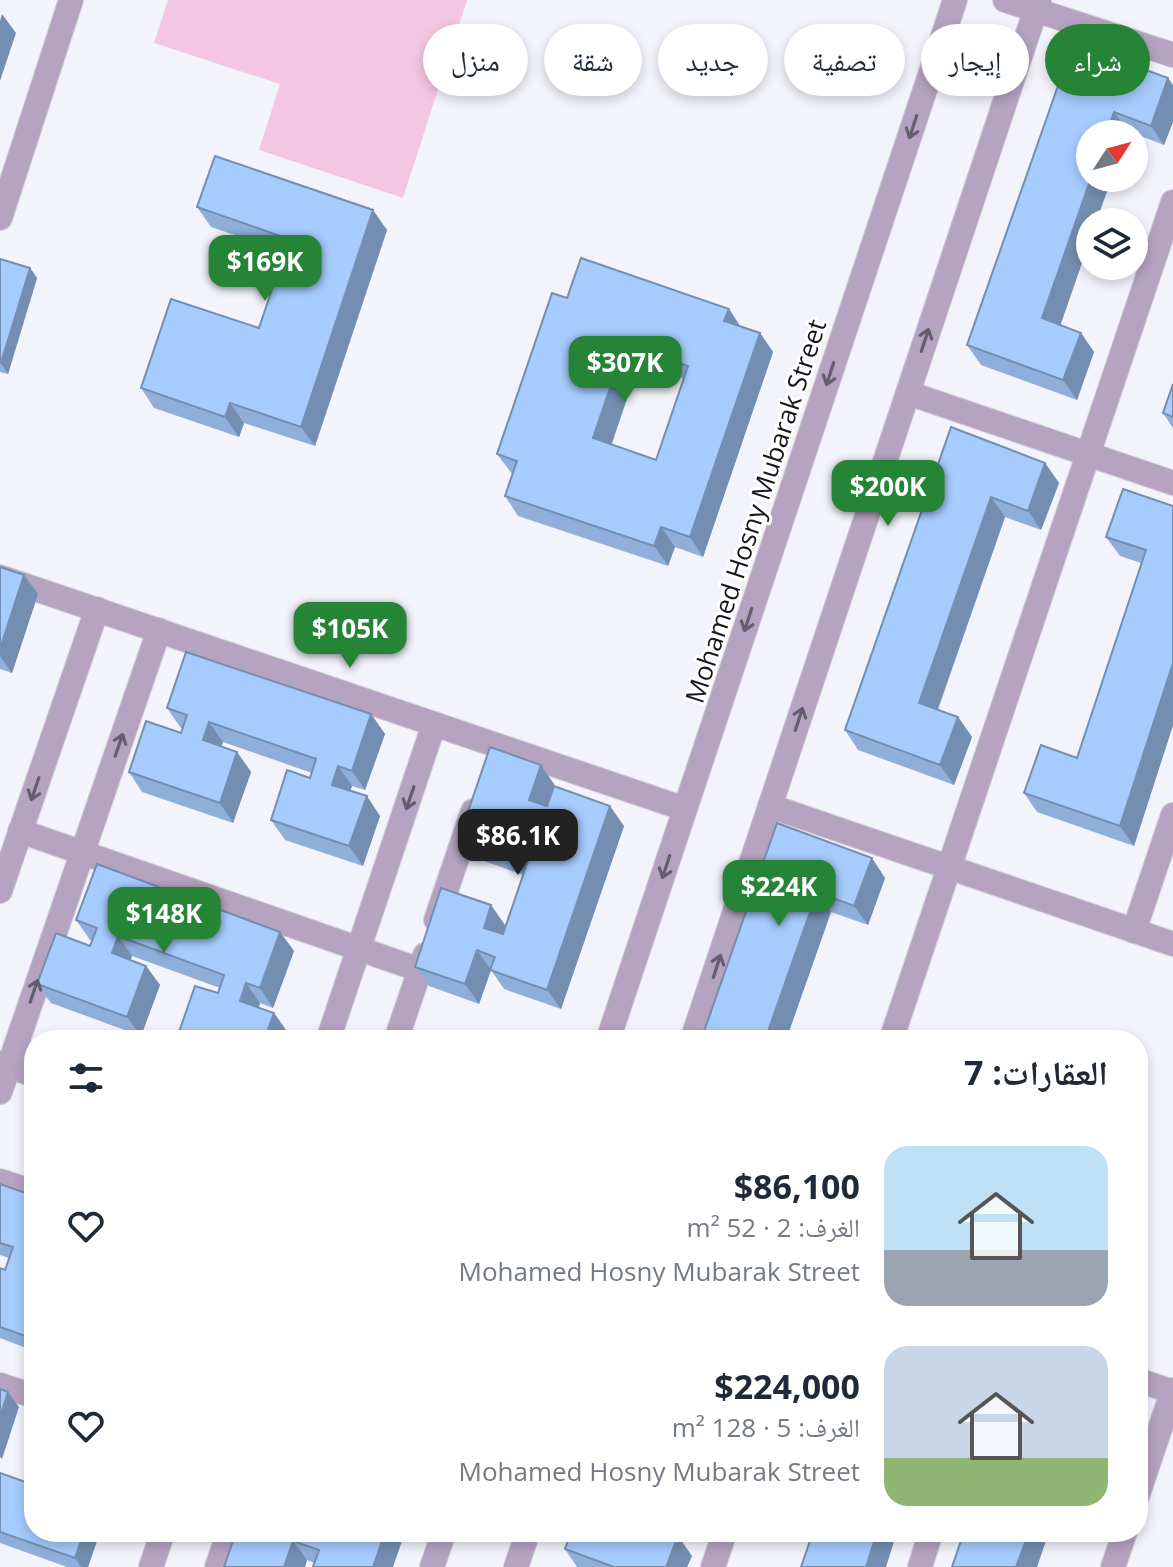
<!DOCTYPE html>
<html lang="ar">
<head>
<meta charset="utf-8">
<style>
  body { margin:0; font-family:"Open Sans","Noto Naskh Arabic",sans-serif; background:#f2f2f3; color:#1f2937; direction:rtl; height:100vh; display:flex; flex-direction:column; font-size:30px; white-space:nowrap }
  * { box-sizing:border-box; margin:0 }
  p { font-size:26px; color:#747a83 }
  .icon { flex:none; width:44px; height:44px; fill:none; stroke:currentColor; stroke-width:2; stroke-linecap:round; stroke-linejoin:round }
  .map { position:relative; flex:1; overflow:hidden; direction:ltr }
  .details { position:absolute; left:24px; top:1030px; width:1124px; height:512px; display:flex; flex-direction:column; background:#fff; border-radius:32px; box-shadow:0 4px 12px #0003; direction:rtl }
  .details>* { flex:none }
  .banner { position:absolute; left:24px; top:24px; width:1126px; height:72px; direction:rtl; display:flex; gap:16px }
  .needle { width:52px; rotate:54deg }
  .controls { position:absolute; left:1076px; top:120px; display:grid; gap:16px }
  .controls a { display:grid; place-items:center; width:72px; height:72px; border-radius:50%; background:#fff; box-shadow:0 4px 12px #0003; font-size:40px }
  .price { position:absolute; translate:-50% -68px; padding:0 18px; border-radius:16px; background:#258436; color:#fff; font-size:26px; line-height:52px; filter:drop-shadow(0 2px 4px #0008) }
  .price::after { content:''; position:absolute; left:50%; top:48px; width:24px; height:18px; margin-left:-12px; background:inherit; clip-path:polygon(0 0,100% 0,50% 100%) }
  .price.active { background:#222; color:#fff }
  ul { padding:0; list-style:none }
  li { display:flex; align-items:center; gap:24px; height:200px; padding:0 40px }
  li span { display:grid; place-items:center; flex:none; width:224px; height:160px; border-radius:24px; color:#555 }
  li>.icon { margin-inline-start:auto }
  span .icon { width:96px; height:96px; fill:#fffc; stroke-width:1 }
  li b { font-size:34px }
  h2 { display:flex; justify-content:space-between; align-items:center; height:96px; padding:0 40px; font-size:34px }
  .pill { padding:0 28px; border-radius:36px; background:#fff; box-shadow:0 4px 12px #0003; font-size:28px; line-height:72px }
  .pill.active { background:#258436; color:#fff }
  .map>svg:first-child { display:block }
</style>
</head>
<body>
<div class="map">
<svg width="1173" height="1567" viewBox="0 0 1173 1567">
  <rect width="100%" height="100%" fill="#f3f3fc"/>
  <path fill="#f3c6e3" d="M168,0H467L403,198L259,150L280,84L154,43Z"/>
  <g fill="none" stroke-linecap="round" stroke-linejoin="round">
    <g stroke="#cfcfd8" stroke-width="26">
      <g id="minor">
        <path d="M0,218L71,0"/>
        <path d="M908,393L1173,483"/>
        <path d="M0,577L685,809"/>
        <path d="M770,806L1173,944"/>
        <path d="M20,831L420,970"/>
        <path d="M0,891L97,609"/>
        <path d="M436,920L473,811"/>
        <path d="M1134,931L1173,815"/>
        <path d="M328,1040L434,724"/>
        <path d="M396,1040L425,955"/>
        <path d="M891,1040L1173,202"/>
        <path d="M0,1063L34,1075"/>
        <path d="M0,1092L159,630"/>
        <path d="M0,1181L34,1192"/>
        <path d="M1138,1380L1173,1392"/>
        <path d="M0,1385L34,1396"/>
        <path d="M1138,1494L1173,1390"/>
        <path d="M151,1567L163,1532"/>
        <path d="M217,1567L229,1532"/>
        <path d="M713,1567L725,1532"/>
        <path d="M920,1567L931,1532"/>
        <path d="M1113,1567L1125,1532"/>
      </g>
    </g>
    <g stroke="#cfcfd8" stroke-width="26">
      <g id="tertiary">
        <path d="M1005,0L1173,55"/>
        <path d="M608,1040L955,0"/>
        <path d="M692,1040L1039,0"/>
        <path d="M432,1567L444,1532"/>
        <path d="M516,1567L528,1532"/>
      </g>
    </g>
    <use href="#minor" stroke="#b5a3c1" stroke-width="24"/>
    <use href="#tertiary" stroke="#b5a3c1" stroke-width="24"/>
  </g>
  <g fill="#8fafda" fill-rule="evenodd">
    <path d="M1073,43L1173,85V122L1164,145L1128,131L1127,134H1090L1060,325L1081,333L1094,352L1077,400L981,365L967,345Z"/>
    <path d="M197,207L387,230L315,446L244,423L239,437L154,408L141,388L259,328L285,252L211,227Z"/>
    <path d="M0,259L30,268L37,278L8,374L0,372Z"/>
    <path d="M567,298L729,309L740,326L760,333L773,352L703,557L675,547L668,566L518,516L505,496L512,474L497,454ZM639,363L684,379L656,460L611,445Z"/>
    <path d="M1173,384V428L1163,413Z"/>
    <path d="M951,427L1045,463L1059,483L1041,530L1005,517L938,710L958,717L972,737L954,785L858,750L845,730Z"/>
    <path d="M1173,506V725L1134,846L1037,812L1024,793L1077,758L1141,563L1120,556L1106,537Z"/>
    <path d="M0,567L24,575L38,594L12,673L0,669Z"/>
    <path d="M167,708L371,714L385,734L365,790L352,786L350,791L380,816L363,866L285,840L271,820L310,778L312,773L223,742L221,747L237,752L251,772L233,823L142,792L129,772L181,733L183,728H181Z"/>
    <path d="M554,784V786L624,826L561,1009L504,989L491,970L479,1004L429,986L415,967L505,925L503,934L523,875L473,857L459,838Z"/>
    <path d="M777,823L885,878L868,925L831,912L786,1040H701Z"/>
    <path d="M76,920L280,932L294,951L273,1008L260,1003L258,1008L274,1013L288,1033L285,1040H181L178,1035L218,993L220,988L132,956L130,960L146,966L160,985L141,1036L51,1003L37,984L90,946L92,941L90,940Z"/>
    <path d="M0,1184L34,1196V1351L0,1338V1268L5,1270L9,1258L0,1255Z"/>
    <path d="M0,1473L100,1532L88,1567H67L0,1543Z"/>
    <path d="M236,1532H405L314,1563L307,1560L305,1567H224Z"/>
    <path d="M565,1549L692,1556L687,1567H577Z"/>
  </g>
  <g fill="#748eb1">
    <path d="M2,14L16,33L0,81V21Z"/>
    <path d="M1168,78L1173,85V122L1164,145L1151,126Z"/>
    <path d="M1114,112L1128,131L1127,134H1106Z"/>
    <path d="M1091,178H1112L1096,222H1090V240L1056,338L1042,318Z"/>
    <path d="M373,210L387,230L315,446L301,427Z"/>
    <path d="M30,268L37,278L8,374L1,363Z"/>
    <path d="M729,309L742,329L724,321Z"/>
    <path d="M760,333L773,352L703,557L690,537Z"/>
    <path d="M1081,333L1094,352L1077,400L1063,380Z"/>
    <path d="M625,344L639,363L607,458L593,438Z"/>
    <path d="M230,403L244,423L239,437L225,417Z"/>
    <path d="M1045,463L1059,483L1041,530L1028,511Z"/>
    <path d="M991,497L1005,517L933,722L919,703Z"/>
    <path d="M661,527L675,547L668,566L654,546Z"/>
    <path d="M24,575L38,594L12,673L0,656V649Z"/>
    <path d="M1173,663V725L1134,846L1120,826Z"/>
    <path d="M371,714L385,734L365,790L352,771Z"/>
    <path d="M958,717L972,737L954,785L940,765Z"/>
    <path d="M209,722L223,742L217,760L203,740Z"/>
    <path d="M237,752L251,772L233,823L220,803Z"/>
    <path d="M541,765L554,784L543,819L529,800Z"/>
    <path d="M338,766L352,786L346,805L332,785Z"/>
    <path d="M367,796L380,816L363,866L349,846Z"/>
    <path d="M610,806L624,826L561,1009L547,990Z"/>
    <path d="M522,821L535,841L524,875L510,855Z"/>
    <path d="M872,858L885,878L868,925L854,906Z"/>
    <path d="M817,892L831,912L786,1040H765Z"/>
    <path d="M491,905L505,925L498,948L484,928Z"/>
    <path d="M280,932L294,951L273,1008L260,988Z"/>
    <path d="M118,936L132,956L126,973L112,953Z"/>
    <path d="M477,950L491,970L479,1004L465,984Z"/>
    <path d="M146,966L160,985L141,1036L127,1017Z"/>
    <path d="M246,983L260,1003L254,1021L240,1001Z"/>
    <path d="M274,1013L288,1033L285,1040H264Z"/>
    <path d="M34,1260V1287L28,1278Z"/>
    <path d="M8,1392L19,1407L2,1459L0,1457V1417Z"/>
    <path d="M84,1532H100L88,1567H81L75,1558Z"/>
    <path d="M385,1532H405L393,1567H373Z"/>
    <path d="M877,1532H897L886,1567H866Z"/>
    <path d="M1029,1532H1049L1037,1567H1016Z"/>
    <path d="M678,1536L692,1556L687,1567H666Z"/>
    <path d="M293,1541L307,1560L305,1567H284Z"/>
  </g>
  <g fill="#a6cbfd" stroke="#748eb1" stroke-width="2" fill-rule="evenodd">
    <path d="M1073,43L1168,78L1151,126L1114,112L1106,134H1090L1091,178L1042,318L1081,333L1063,380L967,345Z"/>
    <path d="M215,156L373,210L301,427L230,403L225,417L141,388L171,299L259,328L289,239L197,207Z"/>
    <path d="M581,258L729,309L724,321L760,333L690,537L661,527L654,546L505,496L517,461L497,454L552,293L567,298ZM625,344L688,366L656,460L593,438Z"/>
    <path d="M0,259L30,268L1,363H0Z"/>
    <path d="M1173,384V417L1163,413Z"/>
    <path d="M951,427L1045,463L1028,511L991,497L919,703L958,717L940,765L845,730Z"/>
    <path d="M1123,489L1173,506V663L1120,826L1024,793L1041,745L1077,758L1146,550L1106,537Z"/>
    <path d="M0,567L24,575L0,649Z"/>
    <path d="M186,652L371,714L352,771L338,766L332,785L367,796L349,846L271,820L287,770L310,778L316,759L209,722L203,740L237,752L220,803L129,772L146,721L181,733L187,715L167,708Z"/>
    <path d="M490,747L541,765L529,800L547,806L554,786L610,806L547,990L490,970L495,957L477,950L465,984L415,967L441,888L491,905L484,928L503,934L539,828L522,821L510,855L459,838Z"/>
    <path d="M777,823L872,858L854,906L817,892L765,1040H701Z"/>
    <path d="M97,864L280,932L260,988L246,983L240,1001L274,1013L264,1040H192L178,1035L195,986L218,993L224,975L118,936L112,953L146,966L127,1017L37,984L56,933L90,946L97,928L76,920Z"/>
    <path d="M0,1184L34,1196V1260L28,1278L34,1280V1339L0,1327V1268L5,1270L13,1247L0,1243Z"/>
    <path d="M0,1389L8,1392L0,1417Z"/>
    <path d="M0,1473L34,1485V1532H84L75,1558L0,1532Z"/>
    <path d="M236,1532H385L373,1567H313L319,1550L293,1541L284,1567H224Z"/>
    <path d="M571,1532H666L678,1536L666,1567H614L565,1549Z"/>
    <path d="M813,1532H877L866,1567H801Z"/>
    <path d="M964,1532H1029L1016,1567H952Z"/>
  </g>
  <defs><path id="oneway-shaft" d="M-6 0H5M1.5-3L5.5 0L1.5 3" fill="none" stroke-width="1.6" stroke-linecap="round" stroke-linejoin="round" transform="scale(2)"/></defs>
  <g stroke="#655c6e">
    <use href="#oneway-shaft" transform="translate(913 127) rotate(108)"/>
    <use href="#oneway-shaft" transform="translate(925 340) rotate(-72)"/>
    <use href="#oneway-shaft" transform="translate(830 374) rotate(108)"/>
    <use href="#oneway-shaft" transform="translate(748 620) rotate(108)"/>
    <use href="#oneway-shaft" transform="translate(799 719) rotate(-72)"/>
    <use href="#oneway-shaft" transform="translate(119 745) rotate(-71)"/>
    <use href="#oneway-shaft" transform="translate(35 789) rotate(109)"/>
    <use href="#oneway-shaft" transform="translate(410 798) rotate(109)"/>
    <use href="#oneway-shaft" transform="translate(666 867) rotate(108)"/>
    <use href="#oneway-shaft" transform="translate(717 966) rotate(-72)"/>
    <use href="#oneway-shaft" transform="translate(34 991) rotate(-71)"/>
  </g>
  <g text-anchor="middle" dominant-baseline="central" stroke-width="6" stroke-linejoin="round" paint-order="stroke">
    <g font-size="26" fill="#15151a" stroke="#fff">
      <text transform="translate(755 511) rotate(-72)">Mohamed Hosny Mubarak Street</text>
    </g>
  </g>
</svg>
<div class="controls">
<a><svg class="needle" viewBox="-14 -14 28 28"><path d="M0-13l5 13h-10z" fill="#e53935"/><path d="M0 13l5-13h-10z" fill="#747a83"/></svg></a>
<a><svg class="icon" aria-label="layers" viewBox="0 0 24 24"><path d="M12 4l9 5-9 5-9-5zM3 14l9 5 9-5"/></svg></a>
</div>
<b class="price" style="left:265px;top:303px">$169K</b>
<b class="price" style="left:625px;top:404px">$307K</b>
<b class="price" style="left:888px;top:528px">$200K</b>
<b class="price" style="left:350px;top:670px">$105K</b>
<b class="price active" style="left:518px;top:877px">$86.1K</b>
<b class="price" style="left:779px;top:928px">$224K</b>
<b class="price" style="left:164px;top:955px">$148K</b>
<div class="banner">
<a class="pill active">شراء</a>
<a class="pill">إيجار</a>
<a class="pill">تصفية</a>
<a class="pill">جديد</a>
<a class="pill">شقة</a>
<a class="pill">منزل</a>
</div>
<section class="details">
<h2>العقارات: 7<svg class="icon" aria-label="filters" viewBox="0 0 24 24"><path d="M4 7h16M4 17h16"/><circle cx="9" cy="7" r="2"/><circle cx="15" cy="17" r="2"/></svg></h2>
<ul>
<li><span style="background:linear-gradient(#bfe0f5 65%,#9aa5b1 0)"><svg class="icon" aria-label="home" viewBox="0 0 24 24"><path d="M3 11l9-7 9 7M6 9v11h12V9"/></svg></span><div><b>$86,100</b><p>الغرف: 2 · 52 m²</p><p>Mohamed Hosny Mubarak Street</p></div><svg class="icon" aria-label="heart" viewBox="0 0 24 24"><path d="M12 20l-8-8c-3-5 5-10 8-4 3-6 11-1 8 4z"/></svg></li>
<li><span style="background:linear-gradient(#c9d6e8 70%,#8fb573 0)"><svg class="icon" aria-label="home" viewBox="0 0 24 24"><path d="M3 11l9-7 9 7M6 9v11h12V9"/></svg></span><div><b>$224,000</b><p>الغرف: 5 · 128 m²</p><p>Mohamed Hosny Mubarak Street</p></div><svg class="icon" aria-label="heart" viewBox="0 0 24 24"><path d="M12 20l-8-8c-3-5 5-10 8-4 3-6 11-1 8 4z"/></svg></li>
</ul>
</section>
</div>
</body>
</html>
